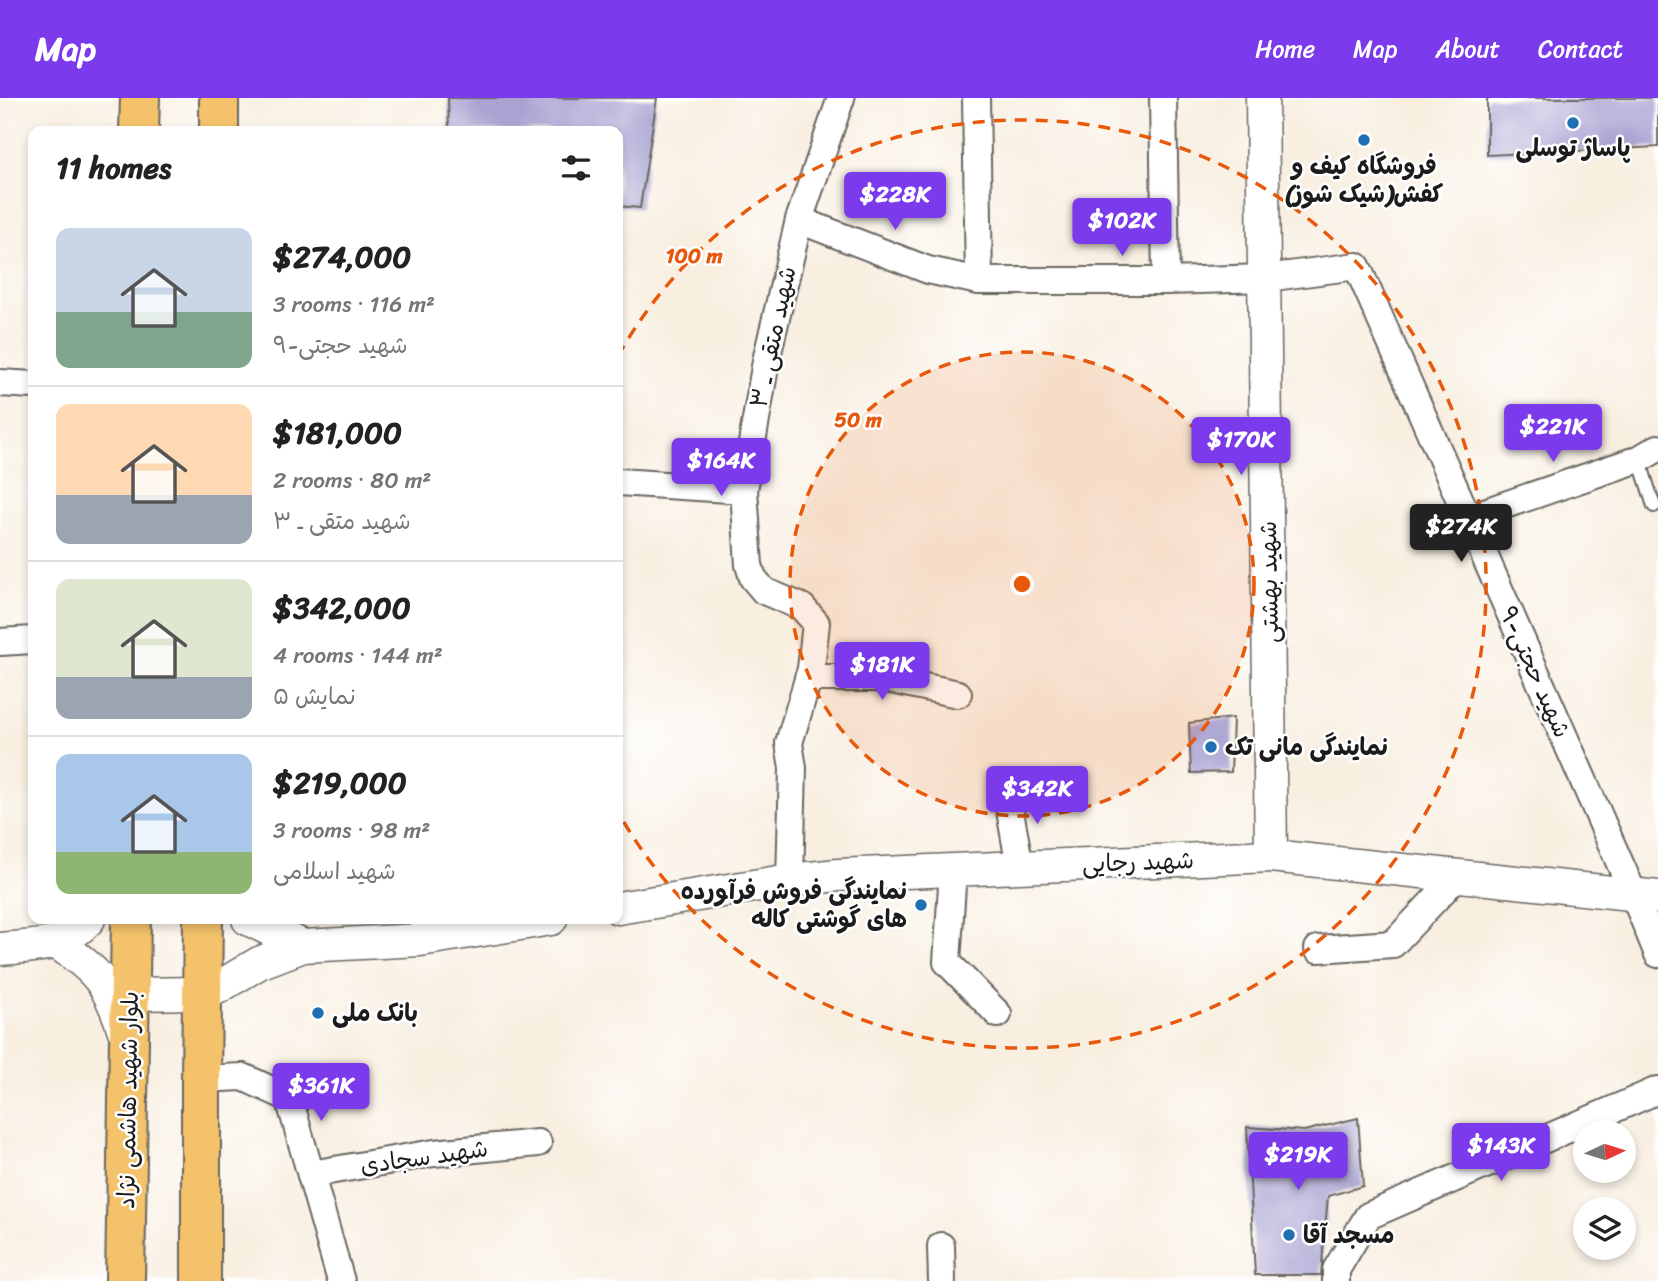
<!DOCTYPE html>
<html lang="en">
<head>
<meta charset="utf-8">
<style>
  body { margin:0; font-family:Sriracha,"Playpen Sans Arabic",sans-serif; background:#f6f6f6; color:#222; height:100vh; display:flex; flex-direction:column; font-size:26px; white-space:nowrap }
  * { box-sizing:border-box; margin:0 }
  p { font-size:23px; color:#767676 }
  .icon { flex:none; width:38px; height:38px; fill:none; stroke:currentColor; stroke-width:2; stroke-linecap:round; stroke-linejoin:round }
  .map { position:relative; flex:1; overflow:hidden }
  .side { position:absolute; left:28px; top:28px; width:595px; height:798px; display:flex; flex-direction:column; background:#fff; border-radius:14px; box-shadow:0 4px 10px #0003 }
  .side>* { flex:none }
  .needle { width:46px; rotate:86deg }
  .controls { position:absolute; left:1573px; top:1022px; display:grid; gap:14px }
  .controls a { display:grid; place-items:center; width:63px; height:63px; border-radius:50%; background:#fff; box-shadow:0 4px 10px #0003; font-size:35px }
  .price { position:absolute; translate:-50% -60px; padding:0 16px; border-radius:7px; background:#7c3aed; color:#fff; font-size:23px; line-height:46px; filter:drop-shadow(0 2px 4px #0008) }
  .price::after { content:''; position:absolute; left:50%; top:42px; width:21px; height:16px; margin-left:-10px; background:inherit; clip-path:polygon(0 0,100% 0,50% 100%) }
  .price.active { background:#222; color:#fff }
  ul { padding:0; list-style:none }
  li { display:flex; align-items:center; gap:21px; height:175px; padding:0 28px }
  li+li { border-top:2px solid #e0e0e0 }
  li span { display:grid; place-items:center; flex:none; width:196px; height:140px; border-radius:14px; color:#555 }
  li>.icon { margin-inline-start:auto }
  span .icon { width:84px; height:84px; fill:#fffc; stroke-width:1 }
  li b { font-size:30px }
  h2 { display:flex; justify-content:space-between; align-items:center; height:84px; padding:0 28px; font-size:30px }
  header { display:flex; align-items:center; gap:42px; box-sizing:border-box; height:98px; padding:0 35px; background:#7c3aed; color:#fff }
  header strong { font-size:33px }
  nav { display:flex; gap:38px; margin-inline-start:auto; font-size:24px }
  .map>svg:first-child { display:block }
</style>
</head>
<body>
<header>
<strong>Map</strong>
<nav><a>Home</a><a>Map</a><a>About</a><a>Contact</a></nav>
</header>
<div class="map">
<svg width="1658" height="1183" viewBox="0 0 1658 1183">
  <rect width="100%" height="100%" fill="#fff"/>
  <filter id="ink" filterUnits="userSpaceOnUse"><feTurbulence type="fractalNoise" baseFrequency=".0143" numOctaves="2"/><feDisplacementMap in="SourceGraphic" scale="14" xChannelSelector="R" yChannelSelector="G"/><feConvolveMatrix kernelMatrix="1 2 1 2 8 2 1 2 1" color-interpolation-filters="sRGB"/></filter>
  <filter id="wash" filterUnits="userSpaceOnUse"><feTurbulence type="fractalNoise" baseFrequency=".00686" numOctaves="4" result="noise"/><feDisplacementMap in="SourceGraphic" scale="28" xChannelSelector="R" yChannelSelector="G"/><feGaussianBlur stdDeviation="1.57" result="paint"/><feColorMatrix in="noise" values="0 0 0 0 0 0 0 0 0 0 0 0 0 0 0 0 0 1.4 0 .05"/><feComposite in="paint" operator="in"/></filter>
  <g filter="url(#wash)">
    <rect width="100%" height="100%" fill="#f8efe1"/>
    <g id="blocks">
      <g fill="#a9a3d1">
        <path d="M448,0H657L640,110L618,108V33H449Z"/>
        <path d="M1487,0H1658V49L1487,57Z"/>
        <path d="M1233,620L1231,674L1191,675L1189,625Z"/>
        <path d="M1358,1020L1363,1088L1328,1098L1321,1177H1255L1247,1029L1304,1033Z"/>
      </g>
    </g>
  </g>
  <g filter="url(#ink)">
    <use href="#blocks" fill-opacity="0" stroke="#696661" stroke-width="2"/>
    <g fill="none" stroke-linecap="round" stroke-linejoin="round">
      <g stroke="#696661" stroke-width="16">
        <g id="service">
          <path d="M1639,361L1654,408"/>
          <path d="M419,821L420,841"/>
        </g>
      </g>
      <g stroke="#696661" stroke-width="30">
        <g id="minor">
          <path d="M976,0L979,183"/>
          <path d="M1163,0L1166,183"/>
          <path d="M799,122L928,172L979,183H1166L1266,180L1357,168L1633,795L1658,856"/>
          <path d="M0,285L33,287"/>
          <path d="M618,384L744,392"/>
          <path d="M1467,420L1639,361L1658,350"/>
          <path d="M0,544L33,542"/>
          <path d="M808,580H882L958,596"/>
          <path d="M1007,696L1020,769"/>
          <path d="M953,772L947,864L998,916"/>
          <path d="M790,782L793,670L789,645L811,571L816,525L802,509L764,493L753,480L749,467L744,392L766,263L799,122L841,0"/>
          <path d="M1318,851L1393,846L1458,777"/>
          <path d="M201,981L243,979L289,1000L341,1183"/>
          <path d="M311,1076L434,1055L538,1045"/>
          <path d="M941,1148L942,1183"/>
          <path d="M1336,1183V1172L1368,1118L1658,992"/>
        </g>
      </g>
      <g stroke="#696661" stroke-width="35">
        <g id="tertiary">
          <path d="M1262,0L1271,758"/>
          <path d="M618,810L790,782L838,777L1271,758L1658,799"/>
          <path d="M248,821L303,848"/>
          <path d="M57,845C97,872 109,886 124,933"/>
          <path d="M0,851C38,847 61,851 89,821"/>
          <path d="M131,896L202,895L219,889L259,865L303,848L420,842L551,821"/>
        </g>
      </g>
      <g stroke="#696661" stroke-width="42">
        <g id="primary">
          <path d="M219,0V33"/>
          <path d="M139,33L140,0"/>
          <path d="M125,1183L131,821"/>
          <path d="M201,1183V981L203,821"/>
        </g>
      </g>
      <use href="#service" stroke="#fff" stroke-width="12"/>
      <use href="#minor" stroke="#fff" stroke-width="26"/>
      <use href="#tertiary" stroke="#fff" stroke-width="32"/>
      <use href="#primary" stroke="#f3c26a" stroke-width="38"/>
    </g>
  </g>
  <circle cx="1022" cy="486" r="232" fill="#e8590c" fill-opacity=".12"/>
  <g fill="none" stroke="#e8590c" stroke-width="3.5" stroke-dasharray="12 9">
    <circle cx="1022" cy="486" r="232"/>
    <path d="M618 258A464 464 0 1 1 618 714"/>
  </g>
  <g fill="#1f6fb2" stroke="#fff" stroke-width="2.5">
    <circle cx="1573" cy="25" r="7"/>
    <circle cx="1364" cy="42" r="7"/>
    <circle cx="1211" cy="649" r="7"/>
    <circle cx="921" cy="807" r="7"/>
    <circle cx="318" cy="915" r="7"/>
    <circle cx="1289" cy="1137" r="7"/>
  </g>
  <g text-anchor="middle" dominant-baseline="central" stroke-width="5" stroke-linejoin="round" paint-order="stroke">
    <g font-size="24" font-weight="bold" fill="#1c1c1c" stroke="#fff" text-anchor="start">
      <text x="1573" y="50" text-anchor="middle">پاساژ توسلی</text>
      <text x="1364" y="68" text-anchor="middle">فروشگاه کیف و<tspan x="1364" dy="28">کفش(شیک شوز)</tspan></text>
      <text x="1225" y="649">نمایندگی مانی تک</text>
      <text x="907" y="793" text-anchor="end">نمایندگی فروش فرآورده<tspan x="907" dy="28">های گوشتی کاله</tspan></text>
      <text x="332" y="915">بانک ملی</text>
      <text x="1303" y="1137">مسجد آقا</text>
    </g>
    <g font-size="24" fill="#1c1c1c" stroke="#fff">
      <text transform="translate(773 239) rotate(-78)">شهید متقی ـ ۳</text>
      <text transform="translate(1269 484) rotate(-91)">شهید بهشتی</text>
      <text transform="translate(1535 574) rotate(66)">شهید حجتی-۹</text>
      <text transform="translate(1138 764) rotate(-2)">شهید رجایی</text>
      <text transform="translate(128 1002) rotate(-89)">بلوار شهید هاشمی نژاد</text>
      <text transform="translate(424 1059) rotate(-8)">شهید سجادی</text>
    </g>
  </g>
  <circle cx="1022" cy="486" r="10" fill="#e8590c" stroke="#fff" stroke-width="3.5"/>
  <g font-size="21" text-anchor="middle" font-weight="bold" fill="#e8590c" stroke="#fff" stroke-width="5" stroke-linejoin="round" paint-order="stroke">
    <text x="694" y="165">100 m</text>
    <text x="858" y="329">50 m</text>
  </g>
</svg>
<div class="controls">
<a><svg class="needle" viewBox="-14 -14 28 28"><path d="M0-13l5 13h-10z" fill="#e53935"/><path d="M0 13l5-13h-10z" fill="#767676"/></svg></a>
<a><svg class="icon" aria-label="layers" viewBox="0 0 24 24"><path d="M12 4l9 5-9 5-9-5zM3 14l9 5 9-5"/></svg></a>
</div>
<b class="price" style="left:895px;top:134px">$228K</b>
<b class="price" style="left:1122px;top:160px">$102K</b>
<b class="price" style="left:1553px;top:366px">$221K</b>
<b class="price" style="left:1241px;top:379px">$170K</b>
<b class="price" style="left:721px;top:400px">$164K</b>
<b class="price active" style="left:1461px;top:466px">$274K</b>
<b class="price" style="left:882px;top:604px">$181K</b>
<b class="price" style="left:1037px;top:728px">$342K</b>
<b class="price" style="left:321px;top:1025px">$361K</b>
<b class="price" style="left:1501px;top:1085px">$143K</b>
<b class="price" style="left:1298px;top:1094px">$219K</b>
<section class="side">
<h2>11 homes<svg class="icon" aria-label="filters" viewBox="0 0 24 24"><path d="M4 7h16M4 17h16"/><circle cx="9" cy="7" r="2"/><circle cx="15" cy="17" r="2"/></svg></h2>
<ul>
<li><span style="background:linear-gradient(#c9d6e8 60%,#7fa58c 0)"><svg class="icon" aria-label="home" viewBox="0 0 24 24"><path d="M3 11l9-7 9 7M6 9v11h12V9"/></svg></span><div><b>$274,000</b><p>3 rooms · 116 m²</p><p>شهید حجتی-۹</p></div></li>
<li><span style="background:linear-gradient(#ffd9b3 65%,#9aa5b1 0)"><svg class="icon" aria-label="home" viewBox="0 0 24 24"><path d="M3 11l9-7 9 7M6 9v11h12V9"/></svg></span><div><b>$181,000</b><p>2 rooms · 80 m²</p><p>شهید متقی ـ ۳</p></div></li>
<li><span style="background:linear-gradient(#dfe7d0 70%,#9aa5b1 0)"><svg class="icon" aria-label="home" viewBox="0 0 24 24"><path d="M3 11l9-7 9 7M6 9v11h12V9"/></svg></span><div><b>$342,000</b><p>4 rooms · 144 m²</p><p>نمایش ۵</p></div></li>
<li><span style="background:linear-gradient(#a9c7e8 70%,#8fb573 0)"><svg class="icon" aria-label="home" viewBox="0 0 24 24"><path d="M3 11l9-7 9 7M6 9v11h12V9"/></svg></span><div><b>$219,000</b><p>3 rooms · 98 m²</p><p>شهید اسلامی</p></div></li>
</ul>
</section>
</div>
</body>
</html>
